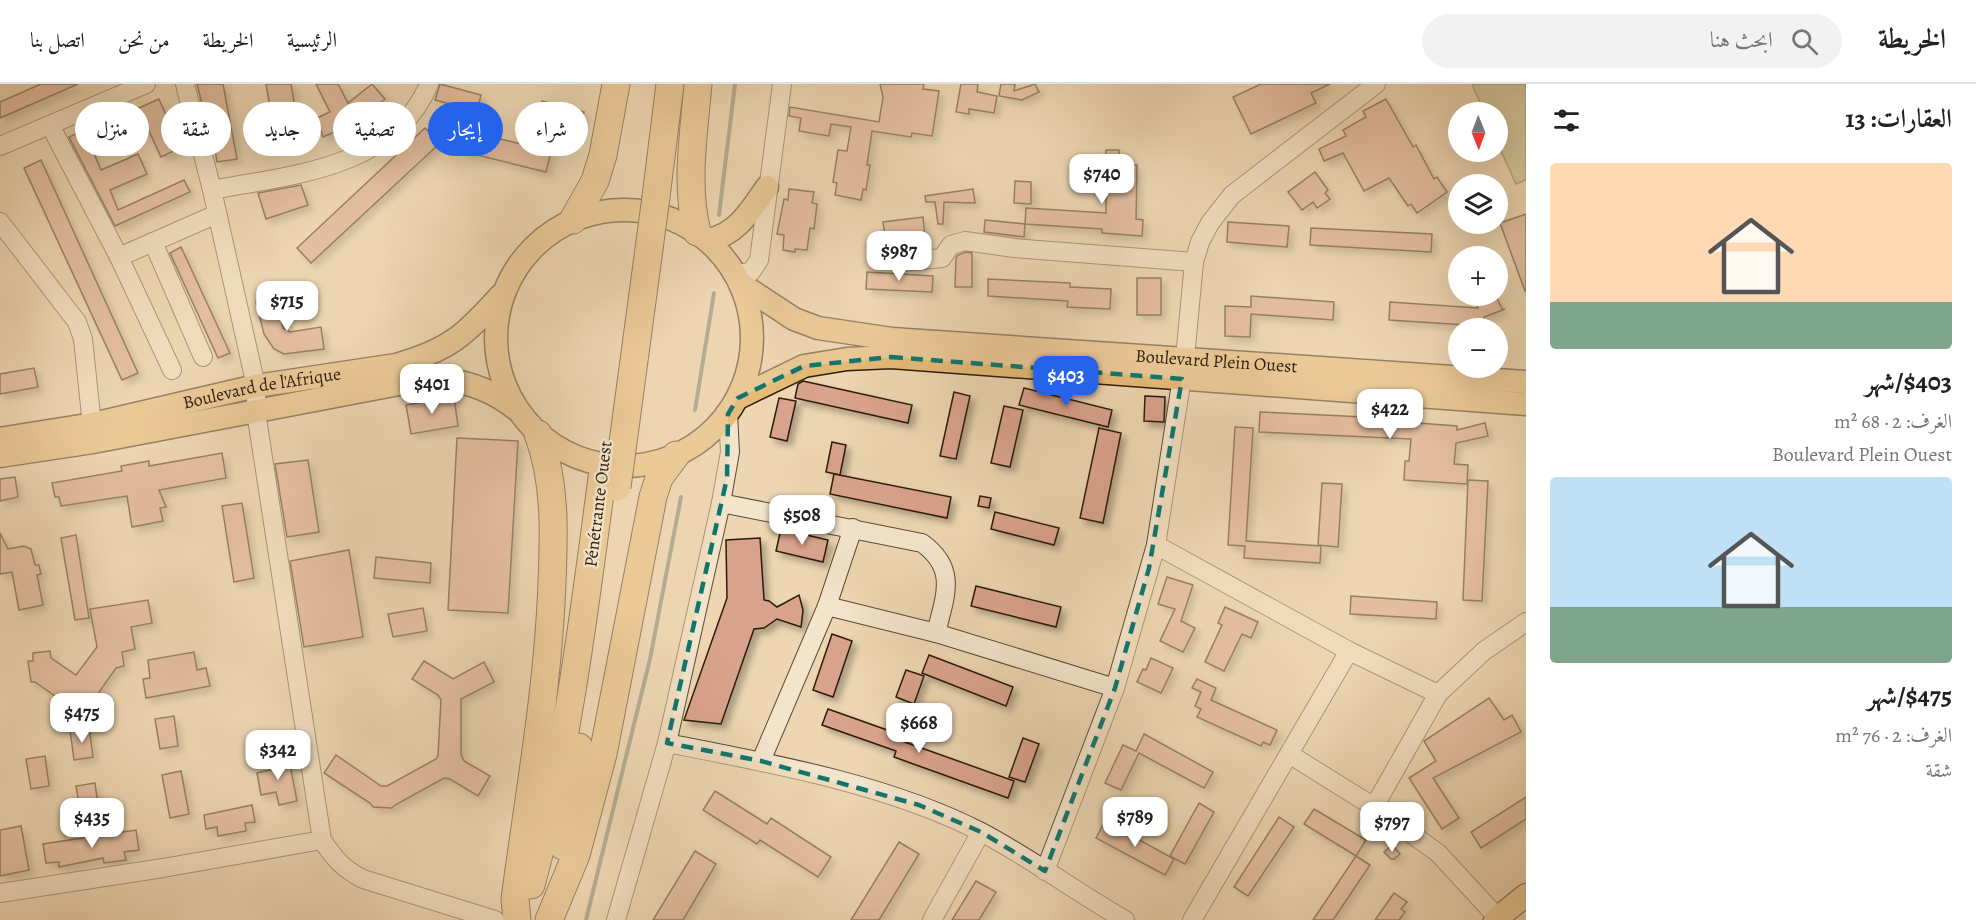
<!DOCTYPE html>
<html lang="ar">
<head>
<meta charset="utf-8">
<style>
  body { margin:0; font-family:Alegreya,Amiri,serif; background:#f2f2f2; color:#222; direction:rtl; height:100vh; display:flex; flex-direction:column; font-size:22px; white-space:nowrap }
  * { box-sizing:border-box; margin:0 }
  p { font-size:20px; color:#767676 }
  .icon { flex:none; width:33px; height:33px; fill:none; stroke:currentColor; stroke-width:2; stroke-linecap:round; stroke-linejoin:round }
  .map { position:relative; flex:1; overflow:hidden; direction:ltr }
  .panel { display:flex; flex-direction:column; background:#fff; width:450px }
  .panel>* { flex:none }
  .hud { position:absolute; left:18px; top:18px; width:570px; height:54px; direction:rtl; display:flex; gap:12px }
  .needle { width:39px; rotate:179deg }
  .fabs { position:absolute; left:1448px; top:18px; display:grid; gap:12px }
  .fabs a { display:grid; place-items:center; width:60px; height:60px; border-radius:50%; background:#fff; box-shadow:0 6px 24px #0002; font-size:30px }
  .price { position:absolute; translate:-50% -51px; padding:0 14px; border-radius:12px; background:#fff; color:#222; font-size:20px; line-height:39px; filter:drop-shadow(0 2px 3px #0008) }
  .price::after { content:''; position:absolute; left:50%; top:36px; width:18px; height:14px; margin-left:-9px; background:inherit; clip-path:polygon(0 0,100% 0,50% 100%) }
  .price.current { background:#2563eb; color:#fff }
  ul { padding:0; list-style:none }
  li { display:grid; align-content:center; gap:12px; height:318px; padding:0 24px }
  li span { display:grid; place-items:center; height:186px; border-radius:6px; color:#555 }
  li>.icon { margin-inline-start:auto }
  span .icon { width:108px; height:108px; fill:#fffc; stroke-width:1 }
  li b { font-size:26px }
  h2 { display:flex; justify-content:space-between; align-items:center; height:72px; padding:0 24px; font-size:26px }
  .tag { padding:0 21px; border-radius:27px; background:#fff; box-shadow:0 6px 24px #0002; font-size:21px; line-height:54px }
  .tag.current { background:#2563eb; color:#fff }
  header { display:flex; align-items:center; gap:36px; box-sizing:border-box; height:84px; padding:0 30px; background:#fff; border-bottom:2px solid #e0e0e0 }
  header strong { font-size:28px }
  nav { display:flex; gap:33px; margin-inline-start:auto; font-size:21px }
  .search { width:420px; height:54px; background:#f2f2f2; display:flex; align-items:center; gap:15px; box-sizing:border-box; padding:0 21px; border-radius:33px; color:#767676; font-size:22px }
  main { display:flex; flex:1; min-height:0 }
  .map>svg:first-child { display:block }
</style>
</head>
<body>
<header>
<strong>الخريطة</strong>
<div class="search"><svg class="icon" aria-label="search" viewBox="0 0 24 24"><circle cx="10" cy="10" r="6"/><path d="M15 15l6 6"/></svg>ابحث هنا</div>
<nav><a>الرئيسية</a><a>الخريطة</a><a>من نحن</a><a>اتصل بنا</a></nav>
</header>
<main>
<section class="panel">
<h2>العقارات: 13<svg class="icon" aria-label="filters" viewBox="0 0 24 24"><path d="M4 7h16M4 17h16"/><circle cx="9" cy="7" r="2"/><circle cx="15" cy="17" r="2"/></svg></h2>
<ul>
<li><span style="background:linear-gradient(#ffd9b3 75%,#7fa58c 0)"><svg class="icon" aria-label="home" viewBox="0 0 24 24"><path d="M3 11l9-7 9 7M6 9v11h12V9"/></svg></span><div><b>$403/شهر</b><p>الغرف: 2 · 68 m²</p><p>Boulevard Plein Ouest</p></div></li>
<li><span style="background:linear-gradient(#bfe0f5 70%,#7fa58c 0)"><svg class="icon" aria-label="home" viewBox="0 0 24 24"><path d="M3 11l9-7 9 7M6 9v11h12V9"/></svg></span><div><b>$475/شهر</b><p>الغرف: 2 · 76 m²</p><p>شقة</p></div></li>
</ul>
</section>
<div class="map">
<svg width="1526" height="836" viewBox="0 0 1526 836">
  <defs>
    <filter id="shadow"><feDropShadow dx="5" dy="5" stdDeviation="3" flood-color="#0004"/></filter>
  </defs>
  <rect width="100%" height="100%" fill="#edd6b1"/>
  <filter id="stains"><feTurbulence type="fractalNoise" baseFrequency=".00333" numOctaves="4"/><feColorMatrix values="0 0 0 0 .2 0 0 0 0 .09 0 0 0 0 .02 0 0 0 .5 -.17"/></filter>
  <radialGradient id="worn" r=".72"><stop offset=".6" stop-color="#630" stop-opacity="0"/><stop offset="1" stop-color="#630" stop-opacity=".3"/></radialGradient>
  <path fill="#bcbd89" stroke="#746c49" stroke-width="1.5" d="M1472,0H1526V96L1516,100L1497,58V28H1484Z"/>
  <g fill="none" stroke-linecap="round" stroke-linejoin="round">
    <g stroke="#6e7a6e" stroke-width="4">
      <path d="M719,131L735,0"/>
      <path d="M695,326L714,209"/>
      <path d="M586,836L650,575L681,413"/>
    </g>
  </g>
  <g fill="#d9a28c" stroke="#2c1c09" stroke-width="1.5" filter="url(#shadow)">
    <path d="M41,0H78L0,34V18Z"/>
    <path d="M197,0H223L237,75L217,78L214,59L212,60Z"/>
    <path d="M266,0H291L299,48L275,52Z"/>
    <path d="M316,0H338L348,19L372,0L385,15L358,38L323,53L317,34L330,28Z"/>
    <path d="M440,0L481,11L477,27L435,16Z"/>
    <path d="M880,0H924L923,5L939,7L932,52L912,49L911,53L872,47L867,81H870L866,106L863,105L861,116L835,111L837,99L833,98L838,66L847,67L851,43L831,40L829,52L799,47L801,34L789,32L790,23L879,38L883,13Z"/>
    <path d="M961,0H978L977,8L997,12L994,29L969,25V30L956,28Z"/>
    <path d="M1001,0H1015L1014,7L1035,0L1039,8L1022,16L999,12Z"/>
    <path d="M1261,0H1330L1311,9L1316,19L1251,50L1233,13Z"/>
    <path d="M159,15L180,64L161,73L149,47L139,43L92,65L101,86L138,70L147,90L110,106L118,126L184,96L190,108L115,142L69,53L84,46L85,48Z"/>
    <path d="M1386,15L1413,63L1416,61L1434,95L1437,93L1447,108L1417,129L1411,120L1408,122L1389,94L1364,107L1343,69L1324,77L1319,65L1346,52L1343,46L1366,33L1363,27Z"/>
    <path d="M542,17L584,28L580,44L538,32Z"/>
    <path d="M425,44L440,59L311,179L297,164Z"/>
    <path d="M466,47L551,67L546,88L461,67Z"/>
    <path d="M1106,66H1119V81H1137L1136,135L1143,136L1142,152L1102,149V145L1025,140L1026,124L1106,129Z"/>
    <path d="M41,76L138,289L122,296L24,84Z"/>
    <path d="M1315,88L1328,106L1325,109L1330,115L1317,124L1313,118L1302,126L1288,108Z"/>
    <path d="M1015,97L1031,98V120L1014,119Z"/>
    <path d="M301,101L308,121L266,135L258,109Z"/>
    <path d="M789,105L814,108L812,119L817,120L814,145L810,144L807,166L795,165V168L783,166L784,151L777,150L784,115L788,116Z"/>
    <path d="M973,105L975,119L944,118L943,140H938L935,118H926L925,112Z"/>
    <path d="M1526,130V207H1525L1500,139Z"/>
    <path d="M923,133L925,153L886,158L883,138Z"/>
    <path d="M985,136L1025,140L1024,153L984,148Z"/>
    <path d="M1228,138L1289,142L1287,163L1227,158Z"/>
    <path d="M1311,144L1432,150L1431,168L1310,161Z"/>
    <path d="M181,163L230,269L218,274L170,169Z"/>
    <path d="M966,168L972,169V203H955L956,174L958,171Z"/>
    <path d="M867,188L933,192L932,208L866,205Z"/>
    <rect x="1137" y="194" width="24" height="37"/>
    <path d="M988,195L1070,199V203L1111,205L1110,225L1067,223L1068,217L988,212Z"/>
    <path d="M1251,212L1334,218L1333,236L1251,230L1250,253L1225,252V222L1251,223Z"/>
    <path d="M1473,212H1496L1502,225H1505L1484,233V244H1467V241L1389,236L1390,218L1478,224Z"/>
    <path d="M267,215L268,220L277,218L283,244L290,248L321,243L324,265L284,270L274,265L264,250L256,218Z"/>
    <path d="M34,284L38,303L0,310V290Z"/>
    <path d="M803,297L912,321L908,339L795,314L798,300Z"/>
    <path d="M1024,304L1112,326L1108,343L1019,321Z"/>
    <path d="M954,308L970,312L956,375L940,372Z"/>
    <path d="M1145,312L1165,313L1164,338L1144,337Z"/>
    <path d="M454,313L458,342L411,350L406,321Z"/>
    <path d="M779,314L796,317L787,357L770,353Z"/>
    <path d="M1004,322L1023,326L1010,383L991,379Z"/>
    <path d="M1260,328L1406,335L1405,338L1457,342V346L1485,339L1488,352L1456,359L1454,380L1468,381L1467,400L1404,396L1405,377H1409L1411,355L1259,348Z"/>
    <path d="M1235,343L1253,344L1246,457L1321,462L1320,479L1244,474L1245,462L1228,461Z"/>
    <path d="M1099,344L1121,349L1103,439L1080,434Z"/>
    <path d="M457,354L518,357L508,529L448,526Z"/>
    <path d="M832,358L846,361L840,391L826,388Z"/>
    <path d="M222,369L226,394L159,406L166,423L160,424L163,437L132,443L127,412L61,422L59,413H55L52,399L122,387L121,382L149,377V382Z"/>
    <path d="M308,376L319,448L287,453L275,380Z"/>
    <path d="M834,390L951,413L947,434L830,410Z"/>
    <path d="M15,393L18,413L0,417V395Z"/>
    <path d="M1468,396L1488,397L1482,517L1463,516Z"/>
    <path d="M1322,399L1342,400L1338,463L1318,461Z"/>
    <path d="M980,412L991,414L989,424L978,422Z"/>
    <path d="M242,419L254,494L234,498L222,422Z"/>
    <path d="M995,428L1059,444L1054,461L991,445Z"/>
    <path d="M781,445L828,456L823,478L776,467Z"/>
    <path d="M0,449L8,465L24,462L31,465L35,481H39L41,490L37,491L43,521L19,526L12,488L0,490Z"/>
    <path d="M76,451L89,534L75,536L61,454Z"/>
    <path d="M760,454L764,516L769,517L777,523L799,511L803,526L801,543L777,535L764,544L754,545L721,640L684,636L727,514L726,456Z"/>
    <path d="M349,466L363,553L304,563L290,477Z"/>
    <path d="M376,473L431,479L430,499L374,494Z"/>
    <path d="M1167,493L1193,501L1181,537L1195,544L1183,568L1160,557L1175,525L1158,520Z"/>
    <path d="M976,502L1061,523L1056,543L971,522Z"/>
    <path d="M1351,512L1437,518L1436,535L1350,530Z"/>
    <path d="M148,516L152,539L131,543L135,565L122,568L124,582L116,584L88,624L70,612L65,619L35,598H31L28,577H33V569L50,567L51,574L76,591L97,563L90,525Z"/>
    <path d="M1225,523L1258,538L1251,554L1242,550L1224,587L1205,578L1222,541L1218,539Z"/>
    <path d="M423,524L427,547L393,553L388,530Z"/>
    <path d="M832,550L852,557L833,613L813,606Z"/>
    <path d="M194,568L197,586L206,584L210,602L146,614L143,595L150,594L148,576Z"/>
    <path d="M929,571L1013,603L1006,622L922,589Z"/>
    <path d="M1151,574L1173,584L1161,609L1137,598L1143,585L1146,586Z"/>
    <path d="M424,577L453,595L484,578L494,598L461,615V671L464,677L490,692L478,712L450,695L444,694L395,721L392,724L373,723L370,719L324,689L336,671L381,702H387L436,675L438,671L441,616L438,611L412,595Z"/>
    <path d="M906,586L924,592L914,620L896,613Z"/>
    <path d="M1197,595L1216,604L1211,616L1277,646L1270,661L1263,658L1261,662L1197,633L1201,625L1195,622L1201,608L1192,604Z"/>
    <path d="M1489,614L1504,636L1512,631L1521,648L1433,694L1459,734L1442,745L1409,694L1436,677L1424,657Z"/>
    <path d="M828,625L904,652L902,657L1014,697L1008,714L894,673L896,667L822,641Z"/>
    <path d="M174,632L178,662L160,665L155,635Z"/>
    <path d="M89,643L93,673L74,676L70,646Z"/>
    <path d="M1144,650L1213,688L1204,704L1139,669L1121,706L1105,699L1123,661L1136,667Z"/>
    <path d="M1023,654L1039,660L1025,698L1009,693Z"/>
    <path d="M288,671L297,717L279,721L276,708L261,711L257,689L270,686L268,676Z"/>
    <path d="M45,672L49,702L31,705L26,675Z"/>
    <path d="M181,687L189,730L170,734L162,691Z"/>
    <path d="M95,699L99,729L81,732L76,702Z"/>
    <path d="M715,707L767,740L771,734L831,773L818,793L760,756L757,760L703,726Z"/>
    <path d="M1526,713V735L1481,764L1471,748Z"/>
    <path d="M1199,719L1214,728L1185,780L1170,772Z"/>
    <path d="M252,721L255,738L245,739L246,747L218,752L217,743L206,745L204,731Z"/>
    <path d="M1314,725L1366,756L1356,772L1304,740Z"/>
    <path d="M1279,733L1294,743L1248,812L1234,803Z"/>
    <path d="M1105,737L1174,775L1165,791L1096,754Z"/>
    <path d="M21,742L29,786L0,792V746Z"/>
    <path d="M136,746L139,766L124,768L126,776L104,779L103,774L59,783V778L46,779L43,760Z"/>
    <path d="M899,758L919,770L879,836H851Z"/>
    <path d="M1392,761L1400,770L1394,775H1391L1384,768Z"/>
    <path d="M695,767L716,780L683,836H653Z"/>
    <path d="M1356,772L1370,781L1333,836H1313Z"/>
    <path d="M976,797L996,808L979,836H952Z"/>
    <path d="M1394,809L1407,818L1401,825L1405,828L1399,836H1375Z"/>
  </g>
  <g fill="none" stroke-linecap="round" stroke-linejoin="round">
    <g stroke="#5c4a33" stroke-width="20">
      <g id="minor">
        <path d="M185,0L212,106L256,302V328L322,756C334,774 343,785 363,795L495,836"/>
        <path d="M50,41L119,173L172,286"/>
        <path d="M0,62L146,0"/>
        <path d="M212,106C290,91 394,85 429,0"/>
        <path d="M0,138L77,238L83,255L93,351"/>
        <path d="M153,158L203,273"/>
        <path d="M119,173L217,130"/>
        <path d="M902,178L942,174L951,161L965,157L1014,164L1194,178"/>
        <path d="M736,190L751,188L759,176L782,0"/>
        <path d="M721,419L922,459C958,485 945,512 936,549"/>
        <path d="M1156,461L1349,567L1438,610"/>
        <path d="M827,522L936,549L1115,604"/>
        <path d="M667,659C769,679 888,700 981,748C1031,774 1076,808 1125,836"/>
        <path d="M1289,670L1374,723L1438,769L1498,834"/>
        <path d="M761,677L827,522L853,444"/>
        <path d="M1374,723L1438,610L1484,567L1526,538"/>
        <path d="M1045,787L1115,604L1156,461L1185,274L1194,178L1200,158L1210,139L1232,111L1376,0"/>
        <path d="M0,809L163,784L322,756"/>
        <path d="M616,836L667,659L721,419L730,368L728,330"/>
        <path d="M932,836L981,748"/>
        <path d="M1192,836L1349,567"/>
      </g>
    </g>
    <g stroke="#2c1c09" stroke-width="25">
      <g id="major">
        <circle cx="624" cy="254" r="128"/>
        <path d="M708,156C737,151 751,126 767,103"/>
        <path id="s1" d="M741,200L794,235L818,244L892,255L1526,298"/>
        <path d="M738,314L804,282L847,275L891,273L1526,320"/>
        <path id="s2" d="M0,355L93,340L256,302L396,281C449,266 464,252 500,212"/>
        <path d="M0,372L93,358L399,300C413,298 428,294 442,295C469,298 495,308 516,325"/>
        <path d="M1495,836L1526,811"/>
      </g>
    </g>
    <g stroke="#2c1c09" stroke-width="29">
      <g id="highway">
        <path d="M656,113L670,0"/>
        <path d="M573,136L595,97L603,71L616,0"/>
        <path d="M697,148C685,100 694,49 698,0"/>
        <path d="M563,762L579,663"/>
        <path d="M531,801C567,668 584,530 602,394"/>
        <path d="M517,836L515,815C529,710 548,605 552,499C554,449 556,398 538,350"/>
        <path d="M549,836L576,771L603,670L653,413L659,394L676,371"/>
      </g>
    </g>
    <use href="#minor" stroke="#f3e4cc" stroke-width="18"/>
    <use href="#major" stroke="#e6bb78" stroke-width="22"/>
    <use href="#highway" stroke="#e6bb78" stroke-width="27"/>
    <g stroke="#2c1c09" stroke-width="29" stroke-linecap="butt">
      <path id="highway-bridge" d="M617,403L656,113"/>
    </g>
    <use href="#highway-bridge" stroke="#e6bb78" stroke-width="27"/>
  </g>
  <path d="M0 0H1526V836H0ZM891,273L1182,295L1149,484L1115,604L1045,787L981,748L919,721L761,677L667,659L727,394L728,330L738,314L804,282Z" fill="#edd6b1" fill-opacity=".55" fill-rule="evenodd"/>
  <path fill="none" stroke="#0f766e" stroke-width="4.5" stroke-dasharray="12 8" stroke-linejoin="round" d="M891,273L1182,295L1149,484L1115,604L1045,787L981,748L919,721L761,677L667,659L727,394L728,330L738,314L804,282Z"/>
  <g text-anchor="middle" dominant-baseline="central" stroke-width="4.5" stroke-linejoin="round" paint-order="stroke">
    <g font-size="18" fill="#2c1c09" stroke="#f3e4cc">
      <text stroke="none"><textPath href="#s1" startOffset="489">Boulevard Plein Ouest</textPath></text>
      <text stroke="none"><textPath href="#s2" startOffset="267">Boulevard de l'Afrique</textPath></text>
      <text transform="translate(598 420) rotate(-83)">Pénétrante Ouest</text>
    </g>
  </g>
  <rect width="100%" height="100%" filter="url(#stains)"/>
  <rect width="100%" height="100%" fill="url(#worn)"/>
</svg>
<div class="fabs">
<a><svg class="needle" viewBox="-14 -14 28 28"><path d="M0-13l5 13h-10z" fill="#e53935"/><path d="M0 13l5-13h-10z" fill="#767676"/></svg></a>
<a><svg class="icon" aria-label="layers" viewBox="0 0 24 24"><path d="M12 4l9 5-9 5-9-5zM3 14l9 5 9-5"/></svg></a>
<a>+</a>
<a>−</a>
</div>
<b class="price" style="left:1102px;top:121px">$740</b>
<b class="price" style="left:899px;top:198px">$987</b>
<b class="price" style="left:287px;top:248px">$715</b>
<b class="price current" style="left:1066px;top:323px">$403</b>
<b class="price" style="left:432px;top:331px">$401</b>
<b class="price" style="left:1390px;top:356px">$422</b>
<b class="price" style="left:802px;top:462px">$508</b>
<b class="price" style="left:82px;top:660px">$475</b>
<b class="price" style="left:919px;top:670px">$668</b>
<b class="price" style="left:278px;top:697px">$342</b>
<b class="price" style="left:1135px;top:764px">$789</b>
<b class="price" style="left:92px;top:765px">$435</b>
<b class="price" style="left:1392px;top:769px">$797</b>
<div class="hud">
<a class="tag">شراء</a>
<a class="tag current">إيجار</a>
<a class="tag">تصفية</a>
<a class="tag">جديد</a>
<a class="tag">شقة</a>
<a class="tag">منزل</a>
</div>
</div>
</main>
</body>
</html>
